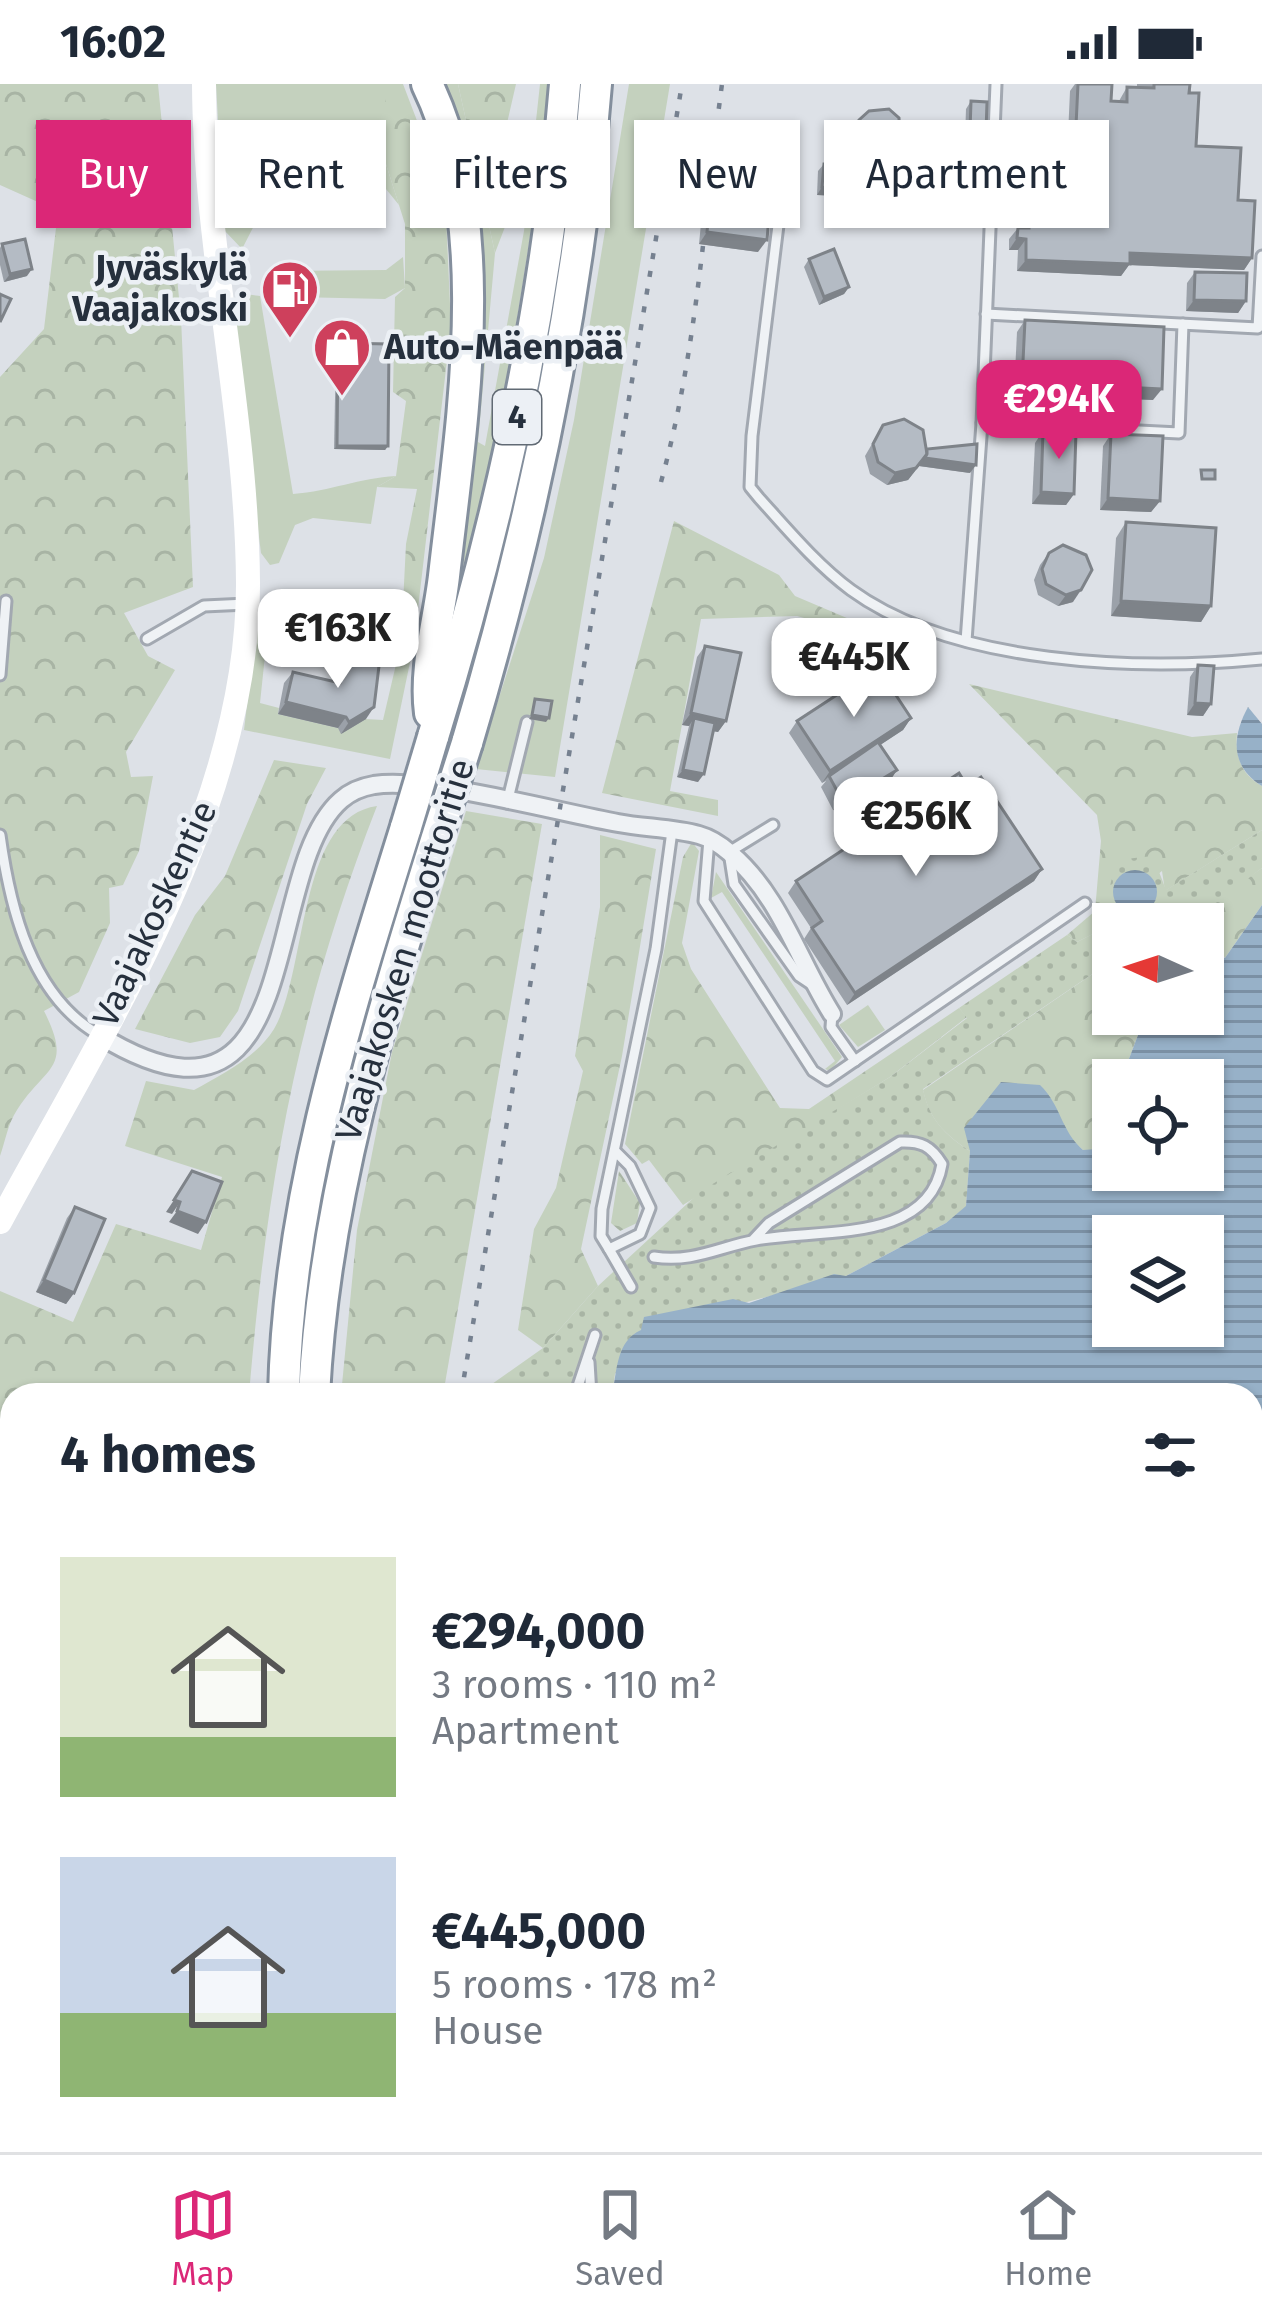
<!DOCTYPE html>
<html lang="en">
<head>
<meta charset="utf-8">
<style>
  body { margin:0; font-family:"Fira Sans",sans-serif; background:#f6f6f7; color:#1f2937; height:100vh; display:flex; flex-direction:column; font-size:45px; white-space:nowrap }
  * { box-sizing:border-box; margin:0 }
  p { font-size:39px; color:#747a83 }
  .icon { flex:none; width:66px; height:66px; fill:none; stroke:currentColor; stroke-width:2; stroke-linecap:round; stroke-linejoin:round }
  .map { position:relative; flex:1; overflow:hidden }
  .details { position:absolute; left:0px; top:1299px; width:1263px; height:771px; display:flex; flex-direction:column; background:#fff; border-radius:36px 36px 0 0; box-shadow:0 3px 9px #0004 }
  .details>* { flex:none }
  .top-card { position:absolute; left:36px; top:36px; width:1191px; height:108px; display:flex; gap:24px }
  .needle { width:78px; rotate:273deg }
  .fabs { position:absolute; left:1092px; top:819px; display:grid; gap:24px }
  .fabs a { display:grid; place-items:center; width:132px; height:132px; border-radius:0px; background:#fff; box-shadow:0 3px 9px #0004; font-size:60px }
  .price { position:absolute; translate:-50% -102px; padding:0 27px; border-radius:24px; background:#fff; color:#222; font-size:39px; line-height:78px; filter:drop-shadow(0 3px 6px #0008) }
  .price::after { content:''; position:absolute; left:50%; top:72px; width:36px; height:27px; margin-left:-18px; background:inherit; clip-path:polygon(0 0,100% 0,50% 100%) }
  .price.current { background:#db2777; color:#fff }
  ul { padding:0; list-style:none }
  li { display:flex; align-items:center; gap:36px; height:300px; padding:0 60px }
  li span { display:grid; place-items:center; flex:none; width:336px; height:240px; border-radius:0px; color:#555 }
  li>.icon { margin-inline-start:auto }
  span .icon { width:144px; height:144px; fill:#fffc; stroke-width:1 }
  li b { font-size:51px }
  h2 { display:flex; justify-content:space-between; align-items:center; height:144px; padding:0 60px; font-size:51px }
  .tag { padding:0 42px; border-radius:0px; background:#fff; box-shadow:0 3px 9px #0004; font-size:42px; line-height:108px }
  .tag.current { background:#db2777; color:#fff }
  .status { display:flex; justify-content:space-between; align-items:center; height:84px; padding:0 60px; background:#fff; direction:ltr }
  .status svg { height:33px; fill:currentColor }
  .dock { display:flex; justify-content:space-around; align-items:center; height:168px; border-top:3px solid #e0e1e3; background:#fff; font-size:33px; color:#747a83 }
  .dock a { display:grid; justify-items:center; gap:6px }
  .dock .current { color:#db2777 }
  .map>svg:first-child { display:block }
</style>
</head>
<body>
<div class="status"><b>16:02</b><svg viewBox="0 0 49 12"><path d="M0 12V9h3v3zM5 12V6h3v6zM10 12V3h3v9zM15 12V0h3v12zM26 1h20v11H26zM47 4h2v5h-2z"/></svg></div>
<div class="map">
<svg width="1262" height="2068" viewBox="0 0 1262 2068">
  <defs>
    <pattern id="forest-crowns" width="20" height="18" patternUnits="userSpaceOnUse" patternTransform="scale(3)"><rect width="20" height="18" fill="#c4d1be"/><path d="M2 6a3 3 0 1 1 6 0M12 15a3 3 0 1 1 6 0" fill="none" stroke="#a8b4a4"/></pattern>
    <pattern id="park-dots" width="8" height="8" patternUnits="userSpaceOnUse" patternTransform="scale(3)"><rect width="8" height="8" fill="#c4d1be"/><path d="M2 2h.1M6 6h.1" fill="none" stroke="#a8b4a4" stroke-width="1.8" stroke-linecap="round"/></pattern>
    <pattern id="water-rules" width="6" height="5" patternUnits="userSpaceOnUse" patternTransform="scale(3)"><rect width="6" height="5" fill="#97b1c8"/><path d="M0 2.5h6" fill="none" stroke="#7b90a4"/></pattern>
  </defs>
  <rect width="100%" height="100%" fill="#dde1e7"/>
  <g fill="#c4d1be">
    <path d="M216,0H385L389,5L385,77L399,121L359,72L277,97L242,165L224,146Z"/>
    <path d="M438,0H458L495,169L478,358L485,362L524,147L540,0H550C527,202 491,398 440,595L473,352Z"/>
    <path d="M629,0H670L555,693L476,685L544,474L574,336Z"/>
    <path d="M403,173L405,204L385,215L296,213L276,195L281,187L386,186Z"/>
    <path d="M239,209L260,212L293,410C331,407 359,394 396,392L377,403L371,440L313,434L295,441L279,479L270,481L261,469L230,221Z"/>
    <path d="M270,521L281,526L277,549L266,562L260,619L279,624L278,630L338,644L365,635L383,636L401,559H414L390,675L244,646L258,528Z"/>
    <path d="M422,746L428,747L334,1060L314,1170L304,1311H297L308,1169L354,958Z"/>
    <path d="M716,788L842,973L830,987L825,985L835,977L722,808L711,814Z"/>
    <path d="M868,921L885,946L858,963L839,941Z"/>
  </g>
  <g fill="url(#forest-crowns)">
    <path d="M0,0H158L181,234L193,503L124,529L148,572L175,586L126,668L131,693L153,692L139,767L123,801L109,804L110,839L79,908L44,927C74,986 45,982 17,1026C8,1039 5,1058 0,1072V293L44,245L58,127L0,101Z"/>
    <path d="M385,0H403L445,110L451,242L414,559H401L406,460L417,405L377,403L396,392L406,317L393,308L395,213L405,204V140L385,77Z"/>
    <path d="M458,0H516L505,48L518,109L495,169Z"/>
    <path d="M674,437L779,491L795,512L861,540L855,548L797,532L701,535L670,707L718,716V732L602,709Z"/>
    <path d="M969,600L1192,653L1237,649C1235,673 1241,690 1262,702V746L1165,807L1162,787L1111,826L1117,838L1077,858L1067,851L1095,827L1101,757L1097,731Z"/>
    <path d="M274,676L326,684L307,720L238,927L220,953L190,959L135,945L195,831L225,792Z"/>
    <path d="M377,722C298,924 267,1096 249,1311H12V1370L0,1366V1207L73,1238L116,1140L201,1166L222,1093L125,1062L146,997L194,1006C221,991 257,973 274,945C308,887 297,733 377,722Z"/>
    <path d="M466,727L542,740L443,1311H341L357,1146L392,968Z"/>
    <path d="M600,751L656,765L622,972L581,1165L598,1202L543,1264L518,1246L534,1145L556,1104L583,987L575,972L600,823Z"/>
    <path d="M692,758L699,767L682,859L691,885L780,1024L809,1025L959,924L967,933L890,993L683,1121L649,1076L642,1080L625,1060L683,773Z"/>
    <path d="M1262,784V821L1225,874L1203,840H1181Z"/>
    <path d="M1113,876V930H1146L1121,996H1113V1018L1097,1066H1083L1066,1051L970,1067C945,1051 929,1035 923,1006Z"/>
    <path d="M619,1087L640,1119L637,1139L620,1147L611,1139Z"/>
    <path d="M12,1914V2058H138L139,2068H0V1915Z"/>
  </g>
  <path fill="url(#park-dots)" d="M1262,746V784L1188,840H1113V876L923,1005C929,1035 945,1051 970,1067L966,1123L946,1139L846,1192L641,1246L615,1290L612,1311H486L492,1300L543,1264L598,1202L701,1107L890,993L967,934L959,924L1067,851L1077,858L1116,838L1108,811L1116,776L1153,772L1166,806Z"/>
  <g fill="url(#water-rules)" fill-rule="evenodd">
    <path d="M1248,623L1262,640V702C1231,683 1231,654 1248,623Z"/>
    <circle cx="1135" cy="808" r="22"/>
    <path d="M1262,821V2068H495L494,2058H1251V1311H612C617,1287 616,1257 641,1246L644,1233L733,1215L749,1219L834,1190L846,1192L946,1139L966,1122L970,1067L964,1044L1001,998L1040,1001C1061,1021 1061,1047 1083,1066L1097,1065L1113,1018V1086H1203V996H1121L1146,930H1203V848L1210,865L1225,874ZM1203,1152V1242H1113V1152Z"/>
  </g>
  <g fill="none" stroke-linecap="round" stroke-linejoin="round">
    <g stroke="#a2a8b1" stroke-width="15">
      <g id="lane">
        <path d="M790,44L752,352L750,403L759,414C787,445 817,481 851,506C954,581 1138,587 1262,575"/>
        <path d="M986,230L1258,244L1262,172"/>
        <path d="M982,339L1179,349L1183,240"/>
        <path d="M147,555L204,522L247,520"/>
        <path d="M966,557L982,339L996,0"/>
        <path d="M0,591L6,517"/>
        <path d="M507,719L527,638"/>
        <path d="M773,741L729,768L734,800L799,892L811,900"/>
        <path d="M0,751C10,824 31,912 99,951"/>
        <path d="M709,755L704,817L813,987L827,996L1085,819"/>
        <path d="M832,930L831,943L855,977"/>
        <path d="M616,1068L630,1082L650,1124L640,1150L609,1165L601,1152L602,1125L656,865L672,747"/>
        <path d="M609,1165L631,1203"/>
        <path d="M654,1173C693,1179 719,1163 756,1156C816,1144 929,1161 942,1080C931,1062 921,1057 900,1058L769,1139L753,1156"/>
        <path d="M589,1278L591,1311"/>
        <path d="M577,1305L595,1251"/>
      </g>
    </g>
    <g stroke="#a2a8b1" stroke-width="22">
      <g id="street">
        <path d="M99,951C311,1081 258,788 341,716C350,708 362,703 374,701C430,693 557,728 618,739C644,744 673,744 699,751C710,754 722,762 730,769C780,811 799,878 832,930"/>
        <path d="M0,1572L12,1577"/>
        <path d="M147,2058L152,2068"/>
      </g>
    </g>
    <g stroke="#848f9d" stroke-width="36">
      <g id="highway">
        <path d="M427,0C496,141 461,341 444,492C439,536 424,584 430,629"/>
        <path d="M433,653C499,441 547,222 565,0"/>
        <path d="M467,659C531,445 578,223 596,0"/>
        <path d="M284,1311C288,1114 348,929 406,743"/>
        <path d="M314,1311C324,1115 380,935 438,750"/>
        <path d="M414,2058L416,2068"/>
        <path d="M446,2058L447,2068"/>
      </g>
    </g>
    <use href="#lane" stroke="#eff2f5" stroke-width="9"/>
    <use href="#street" stroke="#eff2f5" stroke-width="16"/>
    <path stroke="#fff" stroke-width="24" d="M0,1138C104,946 249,723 248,499C247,332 205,168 204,0"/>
    <use href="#highway" stroke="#fff" stroke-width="30"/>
    <g stroke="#768190" stroke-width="4.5" stroke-dasharray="6 12" stroke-linecap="butt">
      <path d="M661,398C697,268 704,134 722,0"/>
      <path d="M461,1311L682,0"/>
      <path d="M330,2068L332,2058"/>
    </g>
    <g stroke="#848f9d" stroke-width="36" stroke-linecap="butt">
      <g id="highway-bridge">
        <path d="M406,743L433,653"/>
        <path d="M438,750L467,659"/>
      </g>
    </g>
    <use href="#highway-bridge" stroke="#fff" stroke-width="30"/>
  </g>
  <g fill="#9ba1a9">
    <path d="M1075,0H1112L1111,17H1119L1127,3H1137V0H1190L1196,62L1238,116L1252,174L1244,186L1129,181L1121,192L1017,187L1018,166H1009V155L1018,144H1022L1029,134L1087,137L1089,96L1066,95L1070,7Z"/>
    <path d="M971,17L986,48L981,55H965L966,25Z"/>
    <path d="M859,36L892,65L881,76L867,77L855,69L851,47Z"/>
    <path d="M715,66L758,168L699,160L707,78Z"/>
    <path d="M824,80L846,104L840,112L817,111L818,87Z"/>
    <path d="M2,160L27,192L4,198L0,181V164Z"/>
    <path d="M809,175L849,203L844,210L819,221L804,183Z"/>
    <path d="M1195,188L1246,217L1238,229L1186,227L1187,199Z"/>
    <path d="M1025,236L1153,316L1014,309L1017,248Z"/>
    <path d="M338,259L388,362L385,366L334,365L336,263Z"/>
    <path d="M883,341L927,365L970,389L919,382L908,396L887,401L870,390L865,372Z"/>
    <path d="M1043,347L1074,410L1066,421L1032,420L1035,359Z"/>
    <path d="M1111,350L1160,417L1151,428L1100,426L1103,362Z"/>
    <path d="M1126,438L1211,522L1201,538L1111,532L1116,454Z"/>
    <path d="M1049,469L1073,518L1058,522L1038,511L1034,496L1040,481Z"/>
    <path d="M318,533L345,579L366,635L341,650L338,644L278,630L284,599L293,588L336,598L342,584L306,576L316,537Z"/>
    <path d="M705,562L726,637L718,648L713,647L698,698L677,693L689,642L682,641L697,573Z"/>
    <path d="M1198,581L1211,620L1203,632L1187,631L1190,593Z"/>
    <path d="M911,634L903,646L880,661L897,686L889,698L841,727L833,726L821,703L826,697L822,699L789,649L797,637Z"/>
    <path d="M967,702L1042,785L1034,797L847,921L804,855L811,844L788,809L796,797Z"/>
    <path d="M75,1123L74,1209L66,1220L36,1208L67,1134Z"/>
    <path d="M12,1641V1711L8,1712L0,1674V1649L4,1643Z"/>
    <path d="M12,1714V1795L6,1797L0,1771V1717Z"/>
    <path d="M201,2058H237L233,2068H202Z"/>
  </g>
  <g fill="#7e8389">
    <path d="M970,47L986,48L981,55H965Z"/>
    <path d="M900,54L881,76L867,77L875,65Z"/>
    <path d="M1074,84L1097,85L1089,96L1066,95Z"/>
    <path d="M822,103L846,104L840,112L817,111Z"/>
    <path d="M295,134H319L316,138H293Z"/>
    <path d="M707,148L767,156L758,168L699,160Z"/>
    <path d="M1017,154L1026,155L1018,166H1009Z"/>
    <path d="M1130,169L1252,174L1244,186L1129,181L1121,192L1017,187L1026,176Z"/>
    <path d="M32,185L27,192L4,198L10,190Z"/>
    <path d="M849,203L844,210L819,221L824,213Z"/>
    <path d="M1194,216L1246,217L1238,229L1186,227Z"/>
    <path d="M1022,298L1162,305L1153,316L1014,309Z"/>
    <path d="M337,362H388L385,366L334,365Z"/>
    <path d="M925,374L976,381L970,389L919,382L908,396L887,401L895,389Z"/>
    <path d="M1041,408L1074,410L1066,421L1032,420Z"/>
    <path d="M1108,414L1160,417L1151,428L1100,426Z"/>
    <path d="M1081,506L1073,518L1058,522L1066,511Z"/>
    <path d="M1121,517L1211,522L1201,538L1111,532Z"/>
    <path d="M309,572L345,580L342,584L306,576Z"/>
    <path d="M286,618L346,633L338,644L278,630Z"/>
    <path d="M1195,619L1211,620L1203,632L1187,631Z"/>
    <path d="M374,623L366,635L341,650L349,638Z"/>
    <path d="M691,629L726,637L718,648L692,643L694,634L689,642L682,641Z"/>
    <path d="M532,631L549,634L546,638L529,635Z"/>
    <path d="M911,634L903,646L830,694L829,692L822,699L830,687Z"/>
    <path d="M683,686L704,690L698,698L677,693Z"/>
    <path d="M897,686L889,698L841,727L833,726L841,714Z"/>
    <path d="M1042,785L1034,797L847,921L855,909Z"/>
    <path d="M174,1116L180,1118L172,1130L166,1128Z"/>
    <path d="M177,1127L206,1138L198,1150L169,1138Z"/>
    <path d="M44,1196L74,1209L66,1220L36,1208Z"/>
    <path d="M182,2059L179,2063L160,2065L163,2061Z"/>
    <path d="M238,2062L233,2068H208L210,2064Z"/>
  </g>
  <g fill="#b4bbc4" stroke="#7e8389" stroke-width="3">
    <path d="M1078,0H1112L1111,17L1127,18V3L1154,4V0H1190L1189,9H1199L1196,62L1241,64L1238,116L1255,117L1252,174L1130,169V180L1026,176V155L1017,154L1018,144H1029V134L1095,137L1097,85L1074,84Z"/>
    <path d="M971,17L987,18L986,48L970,47Z"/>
    <path d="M889,25L899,34L900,54L889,64L875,65L863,57L859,36L869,27Z"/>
    <path d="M715,66L774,72L767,156L707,148Z"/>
    <path d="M824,80L847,81L846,104L822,103Z"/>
    <path d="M296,120L319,121V134H295Z"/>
    <path d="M25,155L32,185L10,190L2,160Z"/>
    <path d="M834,165L849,203L824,213L809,175Z"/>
    <path d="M1195,188L1247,189L1246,217L1194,216Z"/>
    <path d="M0,210L11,215L0,238Z"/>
    <path d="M1025,236L1164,243L1162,305L1022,298Z"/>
    <path d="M338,259L389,260L388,362H337Z"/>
    <path d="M904,335L923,346L927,370L916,384L895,389L878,378L873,360L883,341Z"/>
    <path d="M1043,347L1076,348L1074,410L1041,408Z"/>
    <path d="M1111,350L1163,352L1160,417L1108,414Z"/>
    <path d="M977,360L976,381L925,374L927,370V365Z"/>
    <path d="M1201,386H1215V395H1202Z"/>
    <path d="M1126,438L1216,444L1211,522L1121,517Z"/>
    <path d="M1063,461L1086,471L1092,486L1081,506L1066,511L1046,500L1042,485L1049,469Z"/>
    <path d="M318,533L354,541L345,580L309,572Z"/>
    <path d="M705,562L741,569L726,637L691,629Z"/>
    <path d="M348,574L379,582L374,623L349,638L346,633L286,618L293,588L340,599Z"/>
    <path d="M1198,581L1214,582L1211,620L1195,619Z"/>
    <path d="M878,584L911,634L830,687L797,637Z"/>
    <path d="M535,615L552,617L549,634L532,631Z"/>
    <path d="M694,634L715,639L704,690L683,686Z"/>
    <path d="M878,658L897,686L849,715L841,714L829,692Z"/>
    <path d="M959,689L967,702L981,693L1042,785L855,909L812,844L822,837L796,797Z"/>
    <path d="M192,1087L222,1098L206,1138L177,1127L180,1118L174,1116Z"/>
    <path d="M75,1123L105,1135L74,1209L44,1196Z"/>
    <path d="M0,1469L5,1492L0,1493Z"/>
    <path d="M0,1614L12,1620V1623L0,1635Z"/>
    <path d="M12,1641V1680L4,1643Z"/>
    <path d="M12,1714V1777L0,1721V1717Z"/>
    <path d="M210,2058H237L238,2062L210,2064Z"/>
  </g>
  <defs>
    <g id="fuel-pin" transform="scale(3)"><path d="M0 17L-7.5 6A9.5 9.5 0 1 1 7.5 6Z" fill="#ce405c" stroke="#ecf0f5"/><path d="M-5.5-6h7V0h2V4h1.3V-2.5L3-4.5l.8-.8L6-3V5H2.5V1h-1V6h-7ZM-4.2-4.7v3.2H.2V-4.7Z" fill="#fff"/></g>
    <g id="shop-pin" transform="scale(3)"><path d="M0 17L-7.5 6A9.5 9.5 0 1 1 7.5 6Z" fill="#ce405c" stroke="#ecf0f5"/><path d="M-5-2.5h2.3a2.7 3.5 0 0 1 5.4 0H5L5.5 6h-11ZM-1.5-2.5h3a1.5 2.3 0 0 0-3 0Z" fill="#fff"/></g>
  </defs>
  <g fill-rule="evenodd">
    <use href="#fuel-pin" x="290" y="205"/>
    <use href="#shop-pin" x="342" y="263"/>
  </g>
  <g text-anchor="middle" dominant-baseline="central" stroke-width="9" stroke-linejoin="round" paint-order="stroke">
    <rect fill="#ecf0f5" stroke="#616a74" stroke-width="3" x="493" y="306" width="48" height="54" rx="9"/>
    <g font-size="33" font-weight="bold" fill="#26303d">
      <text x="517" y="333">4</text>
    </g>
    <g font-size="36" font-weight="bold" fill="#26303d" stroke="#ecf0f5" text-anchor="end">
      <text x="248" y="184">Jyväskylä<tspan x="248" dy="41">Vaajakoski</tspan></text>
      <text x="384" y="263" text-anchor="start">Auto-Mäenpää</text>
    </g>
    <g font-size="36" fill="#26303d" stroke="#ecf0f5">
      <text transform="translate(155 830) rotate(-65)">Vaajakoskentie</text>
      <text transform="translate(405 866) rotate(-73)">Vaajakosken moottoritie</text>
    </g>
  </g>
</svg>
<div class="fabs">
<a><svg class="needle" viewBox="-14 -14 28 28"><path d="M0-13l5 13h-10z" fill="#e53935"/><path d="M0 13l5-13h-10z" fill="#747a83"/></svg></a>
<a><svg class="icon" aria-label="locate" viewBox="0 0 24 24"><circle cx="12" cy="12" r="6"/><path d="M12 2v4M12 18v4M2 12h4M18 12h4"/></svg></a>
<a><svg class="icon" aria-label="layers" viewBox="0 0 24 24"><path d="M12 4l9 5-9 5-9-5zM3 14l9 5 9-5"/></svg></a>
</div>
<b class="price current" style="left:1059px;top:378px">€294K</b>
<b class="price" style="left:338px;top:607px">€163K</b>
<b class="price" style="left:854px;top:636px">€445K</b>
<b class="price" style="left:916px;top:795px">€256K</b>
<div class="top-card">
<a class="tag current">Buy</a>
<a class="tag">Rent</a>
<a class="tag">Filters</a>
<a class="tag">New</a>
<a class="tag">Apartment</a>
</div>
<section class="details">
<h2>4 homes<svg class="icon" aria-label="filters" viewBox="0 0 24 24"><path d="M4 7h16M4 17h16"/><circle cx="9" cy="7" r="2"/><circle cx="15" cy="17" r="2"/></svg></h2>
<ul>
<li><span style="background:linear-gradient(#dfe7d0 75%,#8fb573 0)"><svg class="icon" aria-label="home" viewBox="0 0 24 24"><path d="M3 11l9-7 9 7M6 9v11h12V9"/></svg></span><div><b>€294,000</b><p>3 rooms · 110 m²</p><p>Apartment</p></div></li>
<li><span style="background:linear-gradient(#c9d6e8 65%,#8fb573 0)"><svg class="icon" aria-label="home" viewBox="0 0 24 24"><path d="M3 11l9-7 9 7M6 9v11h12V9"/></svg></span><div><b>€445,000</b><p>5 rooms · 178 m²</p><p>House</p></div></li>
</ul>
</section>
</div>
<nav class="dock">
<a class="current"><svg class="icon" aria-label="map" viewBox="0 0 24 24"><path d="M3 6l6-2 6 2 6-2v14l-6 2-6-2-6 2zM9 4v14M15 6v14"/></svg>Map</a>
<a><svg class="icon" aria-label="saved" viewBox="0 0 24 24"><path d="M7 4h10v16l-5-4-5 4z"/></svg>Saved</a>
<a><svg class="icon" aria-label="home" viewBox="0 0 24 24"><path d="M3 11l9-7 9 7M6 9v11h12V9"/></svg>Home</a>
</nav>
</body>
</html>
